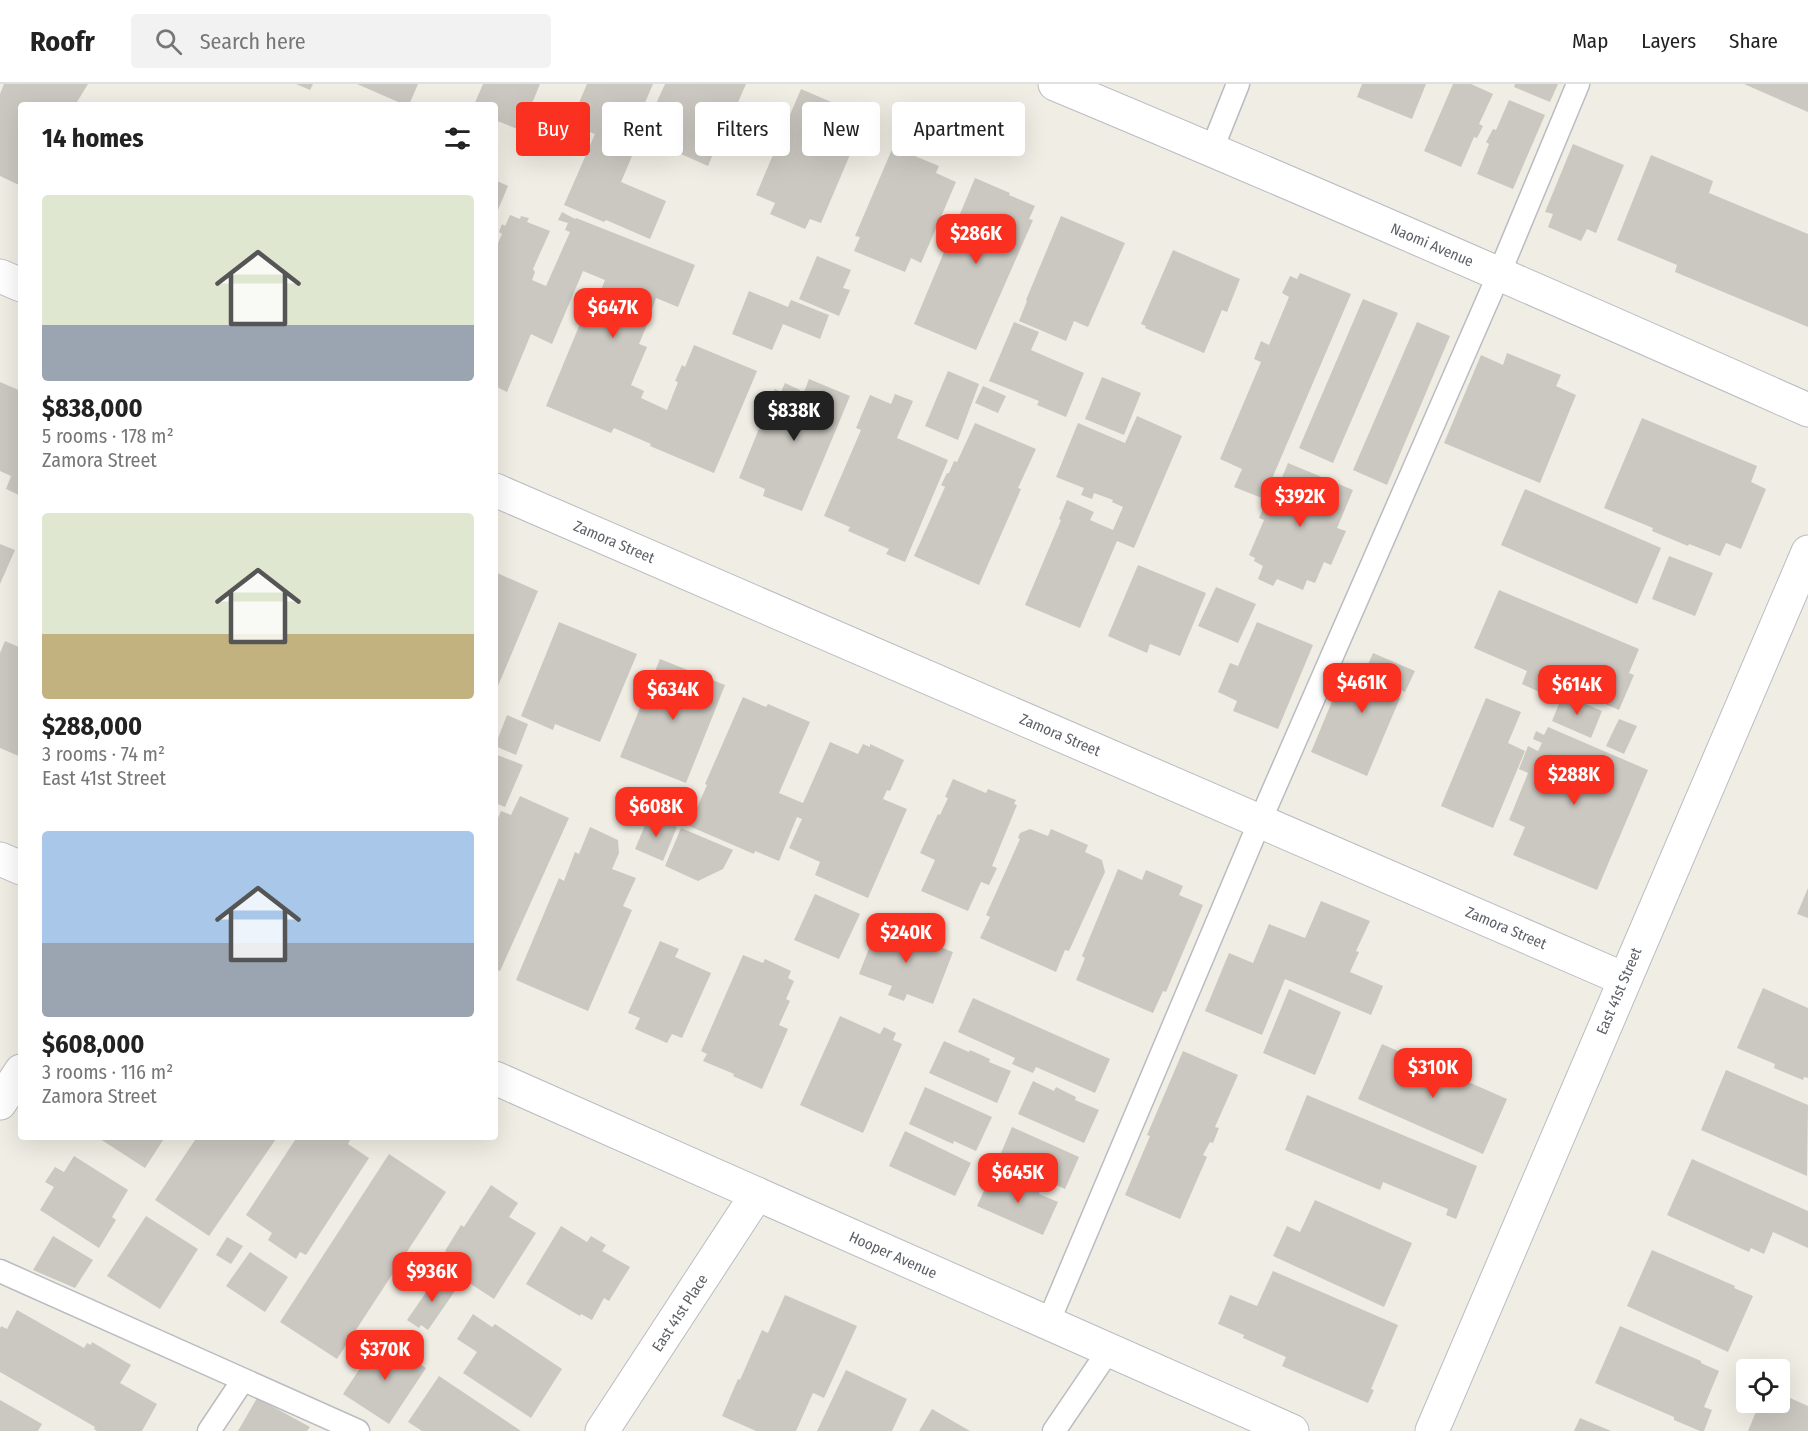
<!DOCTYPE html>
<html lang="en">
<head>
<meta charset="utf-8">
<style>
  body { margin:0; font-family:"Fira Sans Condensed",sans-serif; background:#f2f2f2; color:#222; height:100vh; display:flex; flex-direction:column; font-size:22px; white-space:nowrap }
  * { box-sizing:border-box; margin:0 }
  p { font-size:20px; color:#767676 }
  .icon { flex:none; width:33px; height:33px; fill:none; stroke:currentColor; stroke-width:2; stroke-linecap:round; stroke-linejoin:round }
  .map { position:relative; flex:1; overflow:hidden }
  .details { position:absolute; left:18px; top:18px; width:480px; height:1038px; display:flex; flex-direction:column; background:#fff; border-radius:6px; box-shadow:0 6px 24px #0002 }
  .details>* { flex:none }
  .banner { position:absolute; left:516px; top:18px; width:570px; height:54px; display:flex; gap:12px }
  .controls { position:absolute; left:1736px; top:1275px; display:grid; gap:12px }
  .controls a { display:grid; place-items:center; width:54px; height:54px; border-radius:6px; background:#fff; box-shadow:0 6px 24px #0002; font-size:30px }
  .price { position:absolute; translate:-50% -51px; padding:0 14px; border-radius:12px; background:#fa3020; color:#fff; font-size:20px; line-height:39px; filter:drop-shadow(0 2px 3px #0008) }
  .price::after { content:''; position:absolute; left:50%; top:36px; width:18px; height:14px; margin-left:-9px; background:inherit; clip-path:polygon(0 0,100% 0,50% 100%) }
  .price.active { background:#222; color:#fff }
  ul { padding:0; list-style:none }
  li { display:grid; align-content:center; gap:12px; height:318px; padding:0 24px }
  li span { display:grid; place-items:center; height:186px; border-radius:6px; color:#555 }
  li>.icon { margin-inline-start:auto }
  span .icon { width:108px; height:108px; fill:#fffc; stroke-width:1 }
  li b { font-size:26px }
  h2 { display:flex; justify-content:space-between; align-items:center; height:72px; padding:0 24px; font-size:26px }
  .pill { padding:0 21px; border-radius:6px; background:#fff; box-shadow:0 6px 24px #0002; font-size:21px; line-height:54px }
  .pill.active { background:#fa3020; color:#fff }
  header { display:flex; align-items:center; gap:36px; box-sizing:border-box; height:84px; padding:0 30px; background:#fff; border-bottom:2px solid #e0e0e0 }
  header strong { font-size:28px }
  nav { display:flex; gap:33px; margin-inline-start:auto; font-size:21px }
  .search { width:420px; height:54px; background:#f2f2f2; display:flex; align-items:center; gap:15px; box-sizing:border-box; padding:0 21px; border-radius:6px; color:#767676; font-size:22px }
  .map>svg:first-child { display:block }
</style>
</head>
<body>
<header>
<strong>Roofr</strong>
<div class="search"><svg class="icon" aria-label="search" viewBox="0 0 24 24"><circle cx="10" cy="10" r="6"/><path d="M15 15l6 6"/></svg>Search here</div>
<nav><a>Map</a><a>Layers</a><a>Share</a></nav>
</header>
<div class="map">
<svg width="1808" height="1347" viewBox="0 0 1808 1347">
  <rect width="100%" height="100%" fill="#f0ede4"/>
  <g fill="#cbc8c1">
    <path d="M4,0H88L77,18L82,21H21V102L0,92V10Z"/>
    <path d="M296,0H313L310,6Z"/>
    <path d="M357,0H418L409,21H405Z"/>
    <path d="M483,0H540L531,22L532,23L522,47L495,36V21H474Z"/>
    <path d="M587,0H653L627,61L635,65L621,98L666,117L650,155L606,136L604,138L564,121L595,50L570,40Z"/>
    <path d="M665,0H746L715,71L713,70L708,82L645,54L650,42L647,40Z"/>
    <path d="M1362,0H1426L1412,35L1357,13Z"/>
    <path d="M1453,0H1471L1493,10L1479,40L1483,42L1477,54L1474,53L1461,83L1424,67Z"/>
    <path d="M1515,0H1558L1550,18L1514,3Z"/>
    <path d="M1744,0H1808V28Z"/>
    <path d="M801,5L866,33L821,139L810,135L805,145L770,130L775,119L756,111Z"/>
    <path d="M1509,16L1545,31L1513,105L1477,90L1489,60L1486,58L1493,45L1496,46Z"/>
    <path d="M1573,60L1624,81L1596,149L1587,145L1581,157L1548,143L1553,130L1545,128Z"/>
    <path d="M893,63L939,82L936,89L956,98L921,179L911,174L905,188L854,167L860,153L855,152Z"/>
    <path d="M1651,71L1713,97L1709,109L1808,150V243L1675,188L1677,181L1617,156Z"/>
    <path d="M975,94L1010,109L1009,111L1035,122L1029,135L1033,136L976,266L914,240Z"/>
    <path d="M495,96L508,102L495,133Z"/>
    <path d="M562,128L575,135L576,134L695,181L678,223L656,214L651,228L652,229L639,260L647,263L631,301L644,307L641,314L667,326L678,298L675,297L682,281L685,283L694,261L757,287L714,389L650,362L651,360L614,344L611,349L546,322L582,235L588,238L605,196L583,187L552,260L531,250L507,308L495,302V166L502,150L499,148L502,140L505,142L510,131L520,135L521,132L529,134L527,138L550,147L533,185L535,188L532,196L546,202L570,148L565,146L568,139L558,136Z"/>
    <path d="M1061,132L1125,159L1088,243L1074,237L1066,257L1019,237L1027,217L1026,216Z"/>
    <path d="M1173,166L1240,195L1227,228L1222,226L1204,269L1145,244L1146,242L1141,240Z"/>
    <path d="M817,172L851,186L843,204L850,206L839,232L799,215Z"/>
    <path d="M1300,189L1351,210L1271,397L1269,396L1262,414L1234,403L1242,385L1220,375L1261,278L1254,275L1261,257L1269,261L1289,213L1282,209L1290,192L1297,195Z"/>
    <path d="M749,207L788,223L791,216L829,231L820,255L783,240L772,266L732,250Z"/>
    <path d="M1363,215L1398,229L1333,379L1299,364Z"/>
    <path d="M1014,238L1039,248L1031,266L1084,289L1066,333L1037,321L1039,317L989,297Z"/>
    <path d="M1417,238L1450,252L1387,401L1353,386Z"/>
    <path d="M1507,269L1561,291L1556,302L1576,311L1540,399L1444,359L1481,271L1503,281Z"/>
    <path d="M948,287L979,300L958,356L925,342Z"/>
    <path d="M1102,293L1141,309L1124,351L1085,335Z"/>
    <path d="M809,295L850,312L802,427L763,412L765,405L739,394L775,305L781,308L785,299L800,306L797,314L801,316Z"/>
    <path d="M0,298L21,307V412L6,405L11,392L0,387Z"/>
    <path d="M983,302L1006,312L998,329L975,319Z"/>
    <path d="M895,310L913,317L897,354L948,376L905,478L886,470L889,465L848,447L850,443L824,432L861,346L856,344L870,311L891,320Z"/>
    <path d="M1137,332L1182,352L1134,464L1117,457L1080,544L1025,521L1061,436L1059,435L1067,416L1094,428L1090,436L1113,446L1123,423L1112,418L1113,416L1094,409L1092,415L1081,411L1084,404L1056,393L1078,339L1125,359Z"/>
    <path d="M1642,334L1757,382L1751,398L1766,405L1741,465L1726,459L1720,472L1689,460L1688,462L1652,447L1653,444L1604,424Z"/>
    <path d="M975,339L1036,365L1018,404L1021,405L979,501L914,472L945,403L941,401L947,389H949L954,377L957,378Z"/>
    <path d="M1288,379L1353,406L1337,444L1346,447L1331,481L1324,478L1315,499L1307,496L1303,506L1277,495L1273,502L1258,495L1263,482L1254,477L1255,474L1249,471L1264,436L1259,434L1267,415L1272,418Z"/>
    <path d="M1525,405L1661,464L1637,520L1501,461Z"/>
    <path d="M0,460L15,466L0,500Z"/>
    <path d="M1669,472L1713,489L1695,532L1652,515Z"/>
    <path d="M1138,481L1206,509L1180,572L1150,560L1147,569L1108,552Z"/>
    <path d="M495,488L538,507L495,609Z"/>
    <path d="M1216,503L1256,520L1238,559L1198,542Z"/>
    <path d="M1499,506L1639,565L1629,589L1634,591L1619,626L1556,599L1551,613L1522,600L1527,587L1474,564Z"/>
    <path d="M559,538L637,570L600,658L555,640L553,646L521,632Z"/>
    <path d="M1257,538L1313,561L1278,645L1233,627L1237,617L1218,608L1230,579L1238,582Z"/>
    <path d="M5,557L21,564V673L0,664V569Z"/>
    <path d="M1373,569L1415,587L1405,608L1401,606L1397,613L1400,614L1367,692L1311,668L1343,591L1356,596L1362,583L1366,585Z"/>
    <path d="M660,575L725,601L686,699L620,673Z"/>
    <path d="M1563,610L1602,627L1591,654L1552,637Z"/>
    <path d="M743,613L766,623L768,620L810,638L779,709L803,719L830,658L858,670L863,660L870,663V660L904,676L890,707L887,706L883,715L907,725L868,814L815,791L820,778L789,764L802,735L797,733L779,777L755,767L754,770L689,742L707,701L705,700Z"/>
    <path d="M1486,614L1521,628L1508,659L1525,667L1493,744L1441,722Z"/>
    <path d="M507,631L528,640L516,671L495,662Z"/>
    <path d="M1619,635L1637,642L1624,670L1606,662Z"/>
    <path d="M1548,643L1648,686L1597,806L1513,771L1525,743L1509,736L1528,689L1519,685L1528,662L1538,667L1542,659L1533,655L1536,647L1544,651Z"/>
    <path d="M495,670L523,681L505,723L495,719Z"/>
    <path d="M953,695L986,709L988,705L1016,716L1014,720L1017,721L992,782L997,784L989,801L981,798L968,827L921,807L935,776L920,769L938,730L940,731L948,714L945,713Z"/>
    <path d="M520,712L569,734L500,887L495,885V741L501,727L511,731Z"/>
    <path d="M649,732L677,743L663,777L635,765Z"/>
    <path d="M590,743L618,756L619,769L612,785L636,794L623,822L632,826L588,927L516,896L559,794L564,797L575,768L579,770Z"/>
    <path d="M681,744L733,766L723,785L698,797L665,782Z"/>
    <path d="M1030,745L1048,752L1051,745L1088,761L1085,768L1102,776L1105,788L1069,867L1065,866L1056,888L980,854L990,833L986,831L1020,755L1018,754L1020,749Z"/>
    <path d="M1118,785L1142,796L1146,786L1183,802L1179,811L1203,821L1166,908L1163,907L1153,929L1076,896L1085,874L1082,872Z"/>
    <path d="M1808,804V834L1797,830Z"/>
    <path d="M815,810L860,830L839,875L794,856Z"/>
    <path d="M1321,817L1370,837L1356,867L1359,868L1350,888L1383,902L1371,931L1285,895L1262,951L1205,927L1229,869L1253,879L1269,840L1305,854Z"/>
    <path d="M879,839L953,868L933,920L907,910L904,917L888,911L892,902L859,890Z"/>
    <path d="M660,857L679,865L675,873L711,889L682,954L672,950L667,959L635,945L640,934L628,929Z"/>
    <path d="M743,871L763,879L765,875L791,887L788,894L794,897L786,915L790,917L779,941L788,945L762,1005L733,992L734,990L703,977L707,970L701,967Z"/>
    <path d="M1763,904L1808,924V994L1804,993L1803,996L1774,984L1775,980L1737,964Z"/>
    <path d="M1289,905L1341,928L1315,991L1263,969Z"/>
    <path d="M973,914L1110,975L1095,1009L1036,983L1033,989L1012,980L1015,974L958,948Z"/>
    <path d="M840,932L880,950L884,943L896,949L893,956L902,960L863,1049L800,1021Z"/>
    <path d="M944,957L969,968L970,966L990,975L989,978L1011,987L997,1019L929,989Z"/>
    <path d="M1382,960L1507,1015L1483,1070L1358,1015Z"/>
    <path d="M1183,967L1238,991L1215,1043L1219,1044L1213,1059L1210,1058L1203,1071L1207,1073L1180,1135L1125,1111L1150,1052L1147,1051Z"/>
    <path d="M1726,986L1808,1021L1807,1092L1701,1046Z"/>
    <path d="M1033,997L1054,1007L1056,1003L1076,1013L1075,1016L1099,1026L1084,1059L1018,1030Z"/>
    <path d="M925,1003L992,1033L976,1067L954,1057L953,1060L909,1040Z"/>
    <path d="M1307,1011L1477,1082L1456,1135L1446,1131L1448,1125L1383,1098L1380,1106L1285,1066Z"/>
    <path d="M1012,1043L1079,1073L1065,1105L998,1076Z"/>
    <path d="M905,1047L971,1079L955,1112L889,1082Z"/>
    <path d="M97,1053H165L145,1084Z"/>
    <path d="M197,1053H273L276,1055L209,1152L155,1116Z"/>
    <path d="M297,1053H346L350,1056L348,1060L369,1074L306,1171L300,1168L296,1175L268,1156L272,1149L246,1131Z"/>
    <path d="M389,1070L446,1108L337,1275L280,1238Z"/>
    <path d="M74,1072L128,1106L112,1133L116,1136L99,1164L40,1126L54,1103L45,1098L55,1083L64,1088Z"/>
    <path d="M1692,1075L1808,1127V1164L1773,1148L1764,1170L1751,1164L1749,1168L1667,1131Z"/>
    <path d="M992,1089L1014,1099L1015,1097L1040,1107L1039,1110L1058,1118L1043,1151L977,1122Z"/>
    <path d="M491,1101L518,1119L509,1133L536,1149L494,1215L440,1180L447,1168L445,1167L461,1141L464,1143Z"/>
    <path d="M1315,1116L1412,1159L1384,1223L1273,1172L1287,1142L1300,1148Z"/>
    <path d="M146,1132L198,1165L160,1225L107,1192Z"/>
    <path d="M561,1142L587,1158L591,1152L606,1161L602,1167L630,1183L609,1217L604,1214L592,1236L581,1230L580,1232L526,1200Z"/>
    <path d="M53,1152L93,1176L75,1204L33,1186Z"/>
    <path d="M227,1153L243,1162L231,1180L216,1171Z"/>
    <path d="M1652,1166L1735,1202L1734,1204L1753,1212L1728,1268L1627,1222Z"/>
    <path d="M250,1168L288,1193L265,1228L226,1202Z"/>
    <path d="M1273,1187L1398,1241L1371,1305L1374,1306L1368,1319L1282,1282L1286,1273L1243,1254L1244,1251L1218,1240L1230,1211L1257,1222Z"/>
    <path d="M438,1191L457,1204L428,1246L421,1241L419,1244L407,1236Z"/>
    <path d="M785,1211L857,1242L824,1314L813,1309L796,1347H756L722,1332L738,1295L740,1296L762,1246L768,1249Z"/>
    <path d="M17,1226L84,1264L87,1259L91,1261L92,1258L131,1281L120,1299L157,1320L142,1347H97L94,1345L95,1343L0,1288V1245L1,1242L7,1245Z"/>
    <path d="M473,1230L492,1243L495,1240L562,1285L531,1334L463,1289L477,1268L457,1255Z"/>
    <path d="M1620,1242L1701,1277V1279L1719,1287L1704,1323L1712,1326L1704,1347H1700L1674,1336V1333L1595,1299Z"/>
    <path d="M380,1254L426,1284L389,1340L343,1310Z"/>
    <path d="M846,1286L907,1315L892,1347H817Z"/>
    <path d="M439,1292L521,1347H422L408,1338Z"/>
    <path d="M1779,1309L1808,1322V1347H1748L1760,1318H1779Z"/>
    <path d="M257,1314L310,1343L307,1347H238Z"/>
    <path d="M0,1316L42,1340L38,1347H0Z"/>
    <path d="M932,1325L970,1347H919Z"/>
    <path d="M1580,1334L1611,1347H1574Z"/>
  </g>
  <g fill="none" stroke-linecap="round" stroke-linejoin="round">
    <g stroke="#b9bcc1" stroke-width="25">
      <g id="lane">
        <path d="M1212,65L1238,0"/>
        <path d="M0,1187L358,1347"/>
        <path d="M1048,1239L1260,737L1499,190L1578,0"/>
        <path d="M209,1347L243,1296"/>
        <path d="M1054,1347L1109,1266"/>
      </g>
    </g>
    <g stroke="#b9bcc1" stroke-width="35">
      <g id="street">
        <path d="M1055,0C1307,105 1558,215 1808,326"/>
        <path d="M0,192L21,201"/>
        <path d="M495,406L1624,895"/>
        <path d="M0,1019L21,987"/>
        <path d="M602,1347L757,1110"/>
      </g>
    </g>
    <g stroke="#b9bdc3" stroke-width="35">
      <g id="secondary">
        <path d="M0,775L21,784"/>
        <path d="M495,994L1292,1347"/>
        <path d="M1432,1347L1808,468"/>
      </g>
    </g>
    <use href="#lane" stroke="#fff" stroke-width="22"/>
    <use href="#street" stroke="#fff" stroke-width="33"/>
    <use href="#secondary" stroke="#fff" stroke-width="33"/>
  </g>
  <g text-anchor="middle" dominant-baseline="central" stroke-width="4.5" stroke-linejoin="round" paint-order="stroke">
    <g font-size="15" fill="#5c6066" stroke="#fff">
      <text transform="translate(1432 161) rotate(23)">Naomi Avenue</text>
      <text transform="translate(614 458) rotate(23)">Zamora Street</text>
      <text transform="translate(1060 651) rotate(23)">Zamora Street</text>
      <text transform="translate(1506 844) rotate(23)">Zamora Street</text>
      <text transform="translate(1619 907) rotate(-67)">East 41st Street</text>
      <text transform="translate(893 1171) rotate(24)">Hooper Avenue</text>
      <text transform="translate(680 1229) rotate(-57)">East 41st Place</text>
    </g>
  </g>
</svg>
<div class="controls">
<a><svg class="icon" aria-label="locate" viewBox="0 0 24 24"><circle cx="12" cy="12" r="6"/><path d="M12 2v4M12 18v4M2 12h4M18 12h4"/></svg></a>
</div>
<b class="price" style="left:976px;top:181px">$286K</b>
<b class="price" style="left:613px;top:255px">$647K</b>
<b class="price active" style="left:794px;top:358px">$838K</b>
<b class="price" style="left:1300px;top:444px">$392K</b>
<b class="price" style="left:1362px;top:630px">$461K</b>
<b class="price" style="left:1577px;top:632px">$614K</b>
<b class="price" style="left:673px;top:637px">$634K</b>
<b class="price" style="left:1574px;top:722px">$288K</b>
<b class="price" style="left:656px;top:754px">$608K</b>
<b class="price" style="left:906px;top:880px">$240K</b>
<b class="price" style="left:1433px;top:1015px">$310K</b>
<b class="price" style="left:1018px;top:1120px">$645K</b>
<b class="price" style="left:432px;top:1219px">$936K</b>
<b class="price" style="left:385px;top:1297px">$370K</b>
<div class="banner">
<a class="pill active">Buy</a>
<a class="pill">Rent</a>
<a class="pill">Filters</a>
<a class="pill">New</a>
<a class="pill">Apartment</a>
</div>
<section class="details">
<h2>14 homes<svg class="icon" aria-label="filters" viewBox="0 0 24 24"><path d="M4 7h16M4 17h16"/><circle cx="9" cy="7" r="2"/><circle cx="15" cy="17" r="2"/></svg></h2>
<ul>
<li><span style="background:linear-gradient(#dfe7d0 70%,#9aa5b1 0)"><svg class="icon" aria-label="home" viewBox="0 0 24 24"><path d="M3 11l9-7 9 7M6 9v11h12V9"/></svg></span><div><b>$838,000</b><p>5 rooms · 178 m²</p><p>Zamora Street</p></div></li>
<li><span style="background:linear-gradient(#dfe7d0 65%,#c2b280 0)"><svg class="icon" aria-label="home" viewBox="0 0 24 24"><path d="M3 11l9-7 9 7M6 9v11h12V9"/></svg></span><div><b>$288,000</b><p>3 rooms · 74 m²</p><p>East 41st Street</p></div></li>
<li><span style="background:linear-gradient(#a9c7e8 60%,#9aa5b1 0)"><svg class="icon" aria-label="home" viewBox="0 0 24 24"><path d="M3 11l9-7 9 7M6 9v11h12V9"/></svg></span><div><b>$608,000</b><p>3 rooms · 116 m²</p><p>Zamora Street</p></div></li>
</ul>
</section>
</div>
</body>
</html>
